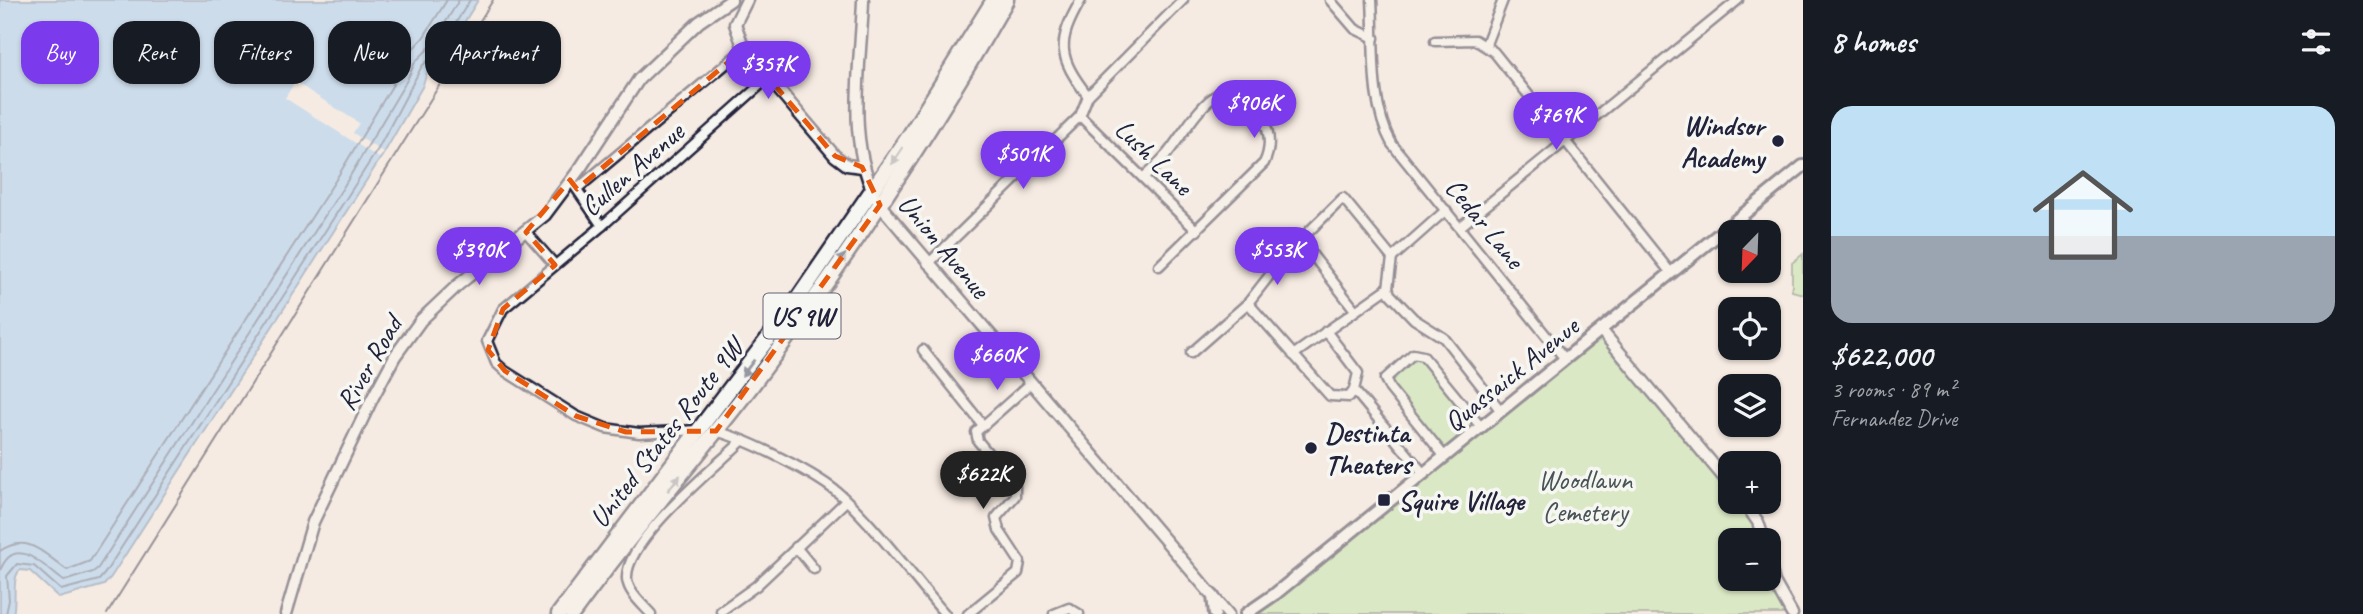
<!DOCTYPE html>
<html lang="en">
<head>
<meta charset="utf-8">
<style>
  body { margin:0; font-family:Caveat,sans-serif; background:#242831; color:#f1f3f6; height:100vh; display:flex; flex-direction:column; font-size:26px; white-space:nowrap }
  * { box-sizing:border-box; margin:0 }
  p { font-size:23px; color:#9ea1a6 }
  .icon { flex:none; width:38px; height:38px; fill:none; stroke:currentColor; stroke-width:2; stroke-linecap:round; stroke-linejoin:round }
  .map { position:relative; flex:1; overflow:hidden }
  .details { display:flex; flex-direction:column; background:#171b24; width:560px }
  .details>* { flex:none }
  .top-card { position:absolute; left:21px; top:21px; width:665px; height:63px; display:flex; gap:14px }
  .needle { width:46px; rotate:203deg }
  .fabs { position:absolute; left:1718px; top:220px; display:grid; gap:14px }
  .fabs a { display:grid; place-items:center; width:63px; height:63px; border-radius:14px; background:#171b24; box-shadow:0 2px 5px #0004; font-size:35px }
  .price { position:absolute; translate:-50% -60px; padding:0 16px; border-radius:24px; background:#7c3aed; color:#fff; font-size:23px; line-height:46px; filter:drop-shadow(0 2px 4px #0008) }
  .price::after { content:''; position:absolute; left:50%; top:42px; width:21px; height:16px; margin-left:-10px; background:inherit; clip-path:polygon(0 0,100% 0,50% 100%) }
  .price.selected { background:#222; color:#fff }
  ul { padding:0; list-style:none }
  li { display:grid; align-content:center; gap:14px; height:371px; padding:0 28px }
  li span { display:grid; place-items:center; height:217px; border-radius:21px; color:#555 }
  li>.icon { margin-inline-start:auto }
  span .icon { width:126px; height:126px; fill:#fffc; stroke-width:1 }
  li b { font-size:30px }
  h2 { display:flex; justify-content:space-between; align-items:center; height:84px; padding:0 28px; font-size:30px }
  .tag { padding:0 24px; border-radius:21px; background:#171b24; box-shadow:0 2px 5px #0004; font-size:24px; line-height:63px }
  .tag.selected { background:#7c3aed; color:#fff }
  main { display:flex; flex:1; min-height:0 }
  .map>svg:first-child { display:block }
</style>
</head>
<body>
<main>
<div class="map">
<svg width="1803" height="614" viewBox="0 0 1803 614">
  <rect width="100%" height="100%" fill="#f5ebe2"/>
  <filter id="ink" filterUnits="userSpaceOnUse"><feTurbulence type="fractalNoise" baseFrequency=".0143" numOctaves="2"/><feDisplacementMap in="SourceGraphic" scale="14" xChannelSelector="R" yChannelSelector="G"/><feConvolveMatrix kernelMatrix="1 2 1 2 8 2 1 2 1" color-interpolation-filters="sRGB"/></filter>
  <g filter="url(#ink)">
    <g fill="#bae5a2" stroke="#6e846e" stroke-width="2">
      <path d="M1803,254V294L1792,291V263Z"/>
      <path d="M1601,330L1731,487V502H1743L1764,541H1731V579H1769L1792,614H1245L1445,457L1386,382L1418,353L1481,427Z"/>
    </g>
    <path fill="#9bcbf6" stroke="#6b87ab" stroke-width="2" d="M0,0H478L444,55L428,70L422,87L384,153L111,577L104,585L59,598L30,571L20,570C11,578 17,601 13,614H0Z"/>
    <path fill="#f5ebe2" d="M295,82L359,123L353,133L384,153L379,158L285,98Z"/>
    <g fill="none" stroke-linecap="round" stroke-linejoin="round">
      <g stroke="#526686" stroke-width="2">
        <path d="M0,551C29,532 45,555 67,570L90,561L335,181L398,76L406,56L423,38L447,0"/>
        <path d="M0,571C15,531 46,569 64,581L93,572L98,568L344,186L407,80L415,62L432,45L459,0"/>
        <path d="M6,614L9,600L7,576L17,564L34,566L61,590L99,580L105,573L378,149L422,66L439,50L470,0"/>
      </g>
      <g stroke="#22223b" stroke-width="13">
        <g id="minor">
          <path d="M1081,0C1056,43 1058,57 1088,96"/>
          <path d="M1330,0L1355,29L1374,38"/>
          <path d="M1372,0C1375,46 1369,103 1392,144L1565,359"/>
          <path d="M1435,41L1475,40L1494,52L1671,273"/>
          <path d="M1486,44L1503,0"/>
          <path d="M1080,116L1197,231"/>
          <path d="M1144,177C1152,170 1160,162 1167,154C1191,125 1226,51 1262,116C1270,132 1272,147 1264,163L1159,266"/>
          <path d="M574,185L602,226"/>
          <path d="M577,189L744,49"/>
          <path d="M1460,227L1738,0"/>
          <path d="M526,232L555,265"/>
          <path d="M1300,239L1355,310"/>
          <path d="M1392,258L1446,210"/>
          <path d="M928,264L1080,116L1088,96L1183,0"/>
          <path d="M1248,303L1330,396L1349,397L1354,390L1358,373L1326,331"/>
          <path d="M923,350L982,424"/>
          <path d="M1191,353L1248,303L1287,253L1343,198L1392,258L1388,288L1390,294L1414,319L1444,338L1501,411"/>
          <path d="M1293,355L1388,288"/>
          <path d="M1354,390L1424,474"/>
          <path d="M698,430L639,433L605,428L576,416L505,371L496,363L487,341L503,309L602,226L768,78"/>
          <path d="M715,431C747,439 818,474 843,497C880,532 912,576 945,614"/>
          <path d="M1445,457L1390,389L1385,379L1413,354L1423,356L1481,427"/>
          <path d="M796,547L814,569"/>
          <path d="M721,611L756,586L846,501"/>
          <path d="M651,614C642,604 628,592 627,579C624,540 717,466 743,440"/>
          <path d="M968,614L1018,573L1020,562L999,530L996,518L1015,496V485L978,441L976,432L1031,383"/>
          <path d="M1054,614L1069,608L1079,614"/>
        </g>
      </g>
      <g stroke="#22223b" stroke-width="15">
        <g id="tertiary">
          <path d="M747,0L735,24L744,49L835,156L847,165L862,167"/>
          <path d="M863,0C861,68 844,144 880,205L1228,614"/>
          <path d="M1601,330L1731,486"/>
          <path d="M1744,502L1758,522L1764,541"/>
          <path d="M1769,562L1774,582L1792,614"/>
          <path d="M286,614L313,522L372,399L395,356L421,320L458,285L545,215L581,167L639,79L699,22L731,0"/>
        </g>
      </g>
      <g stroke="#22223b" stroke-width="16">
        <g id="secondary">
          <path d="M1213,596L1215,614"/>
          <path d="M1246,614L1275,594L1803,166"/>
        </g>
      </g>
      <g stroke="#22223b" stroke-width="19">
        <g id="trunk">
          <path d="M559,614L792,307L910,135L994,0"/>
          <path d="M572,614C629,535 693,462 752,385C844,262 930,134 1006,0"/>
        </g>
      </g>
      <use href="#minor" stroke="#f6f6f2" stroke-width="8"/>
      <use href="#tertiary" stroke="#f6f6f2" stroke-width="10"/>
      <use href="#secondary" stroke="#f6f6f2" stroke-width="10"/>
      <use href="#trunk" stroke="#f6f6f2" stroke-width="14"/>
      <path stroke="#22223b" stroke-width="2" d="M107,614L493,0"/>
    </g>
    <defs><path id="oneway-solid" d="M-6-.8H1V-3.2L6.5 0L1 3.2V.8H-6Z" transform="scale(1.75)"/></defs>
    <g fill="#9797a0">
      <use href="#oneway-solid" transform="translate(897 156) rotate(124)"/>
      <use href="#oneway-solid" transform="translate(840 262) rotate(-55)"/>
      <use href="#oneway-solid" transform="translate(748 368) rotate(127)"/>
      <use href="#oneway-solid" transform="translate(674 483) rotate(-51)"/>
    </g>
  </g>
  <path d="M0 0H1803V614H0ZM744,49L835,156L862,167L880,205L716,431L626,432L576,416L505,371L488,350L503,309L555,265L526,232L570,180L577,189Z" fill="#f5ebe2" fill-opacity=".55" fill-rule="evenodd"/>
  <path fill="none" stroke="#e8590c" stroke-width="5" stroke-dasharray="14 9" stroke-linejoin="round" d="M744,49L835,156L862,167L880,205L716,431L626,432L576,416L505,371L488,350L503,309L555,265L526,232L570,180L577,189Z"/>
  <g fill="#22223b" stroke="#f6f6f2" stroke-width="2.5">
    <circle cx="1778" cy="141" r="7"/>
    <circle cx="1311" cy="448" r="7"/>
    <rect x="1377" y="493" width="14" height="14" rx="3.5"/>
  </g>
  <g text-anchor="middle" dominant-baseline="central" stroke-width="7" stroke-linejoin="round" paint-order="stroke">
    <rect fill="#f6f6f2" stroke="#626272" stroke-width="2" x="763.5" y="293.5" width="77" height="45" rx="5"/>
    <g font-size="26" font-weight="bold" fill="#22223b">
      <text x="802" y="316">US 9W</text>
    </g>
    <g font-size="28" font-weight="bold" fill="#22223b" stroke="#f6f6f2" text-anchor="start">
      <text x="1764" y="125" text-anchor="end">Windsor<tspan x="1764" dy="32">Academy</tspan></text>
      <text x="1325" y="432">Destinta<tspan x="1325" dy="32">Theaters</tspan></text>
      <text x="1398" y="500">Squire Village</text>
    </g>
    <g font-size="28" fill="#22223b" stroke="#f6f6f2">
      <text transform="translate(1154 157) rotate(44)">Lush Lane</text>
      <text transform="translate(632 169) rotate(-41)">Cullen Avenue</text>
      <text transform="translate(1485 223) rotate(51)">Cedar Lane</text>
      <text transform="translate(944 246) rotate(50)">Union Avenue</text>
      <text transform="translate(369 363) rotate(-60)">River Road</text>
      <text transform="translate(1511 374) rotate(-39)">Quassaick Avenue</text>
      <text transform="translate(666 433) rotate(-52)">United States Route 9W</text>
    </g>
    <g font-size="28" fill="#485355" stroke="#f6f6f2">
      <text x="1585" y="479">Woodlawn<tspan x="1585" dy="32">Cemetery</tspan></text>
    </g>
  </g>
</svg>
<div class="fabs">
<a><svg class="needle" viewBox="-14 -14 28 28"><path d="M0-13l5 13h-10z" fill="#e53935"/><path d="M0 13l5-13h-10z" fill="#9ea1a6"/></svg></a>
<a><svg class="icon" aria-label="locate" viewBox="0 0 24 24"><circle cx="12" cy="12" r="6"/><path d="M12 2v4M12 18v4M2 12h4M18 12h4"/></svg></a>
<a><svg class="icon" aria-label="layers" viewBox="0 0 24 24"><path d="M12 4l9 5-9 5-9-5zM3 14l9 5 9-5"/></svg></a>
<a>+</a>
<a>−</a>
</div>
<b class="price" style="left:768px;top:101px">$357K</b>
<b class="price" style="left:1254px;top:140px">$906K</b>
<b class="price" style="left:1556px;top:152px">$769K</b>
<b class="price" style="left:1023px;top:191px">$501K</b>
<b class="price" style="left:479px;top:287px">$390K</b>
<b class="price" style="left:1277px;top:287px">$553K</b>
<b class="price" style="left:997px;top:392px">$660K</b>
<b class="price selected" style="left:983px;top:511px">$622K</b>
<div class="top-card">
<a class="tag selected">Buy</a>
<a class="tag">Rent</a>
<a class="tag">Filters</a>
<a class="tag">New</a>
<a class="tag">Apartment</a>
</div>
</div>
<section class="details">
<h2>8 homes<svg class="icon" aria-label="filters" viewBox="0 0 24 24"><path d="M4 7h16M4 17h16"/><circle cx="9" cy="7" r="2"/><circle cx="15" cy="17" r="2"/></svg></h2>
<ul>
<li><span style="background:linear-gradient(#bfe0f5 60%,#9aa5b1 0)"><svg class="icon" aria-label="home" viewBox="0 0 24 24"><path d="M3 11l9-7 9 7M6 9v11h12V9"/></svg></span><div><b>$622,000</b><p>3 rooms · 89 m²</p><p>Fernandez Drive</p></div></li>
</ul>
</section>
</main>
</body>
</html>
